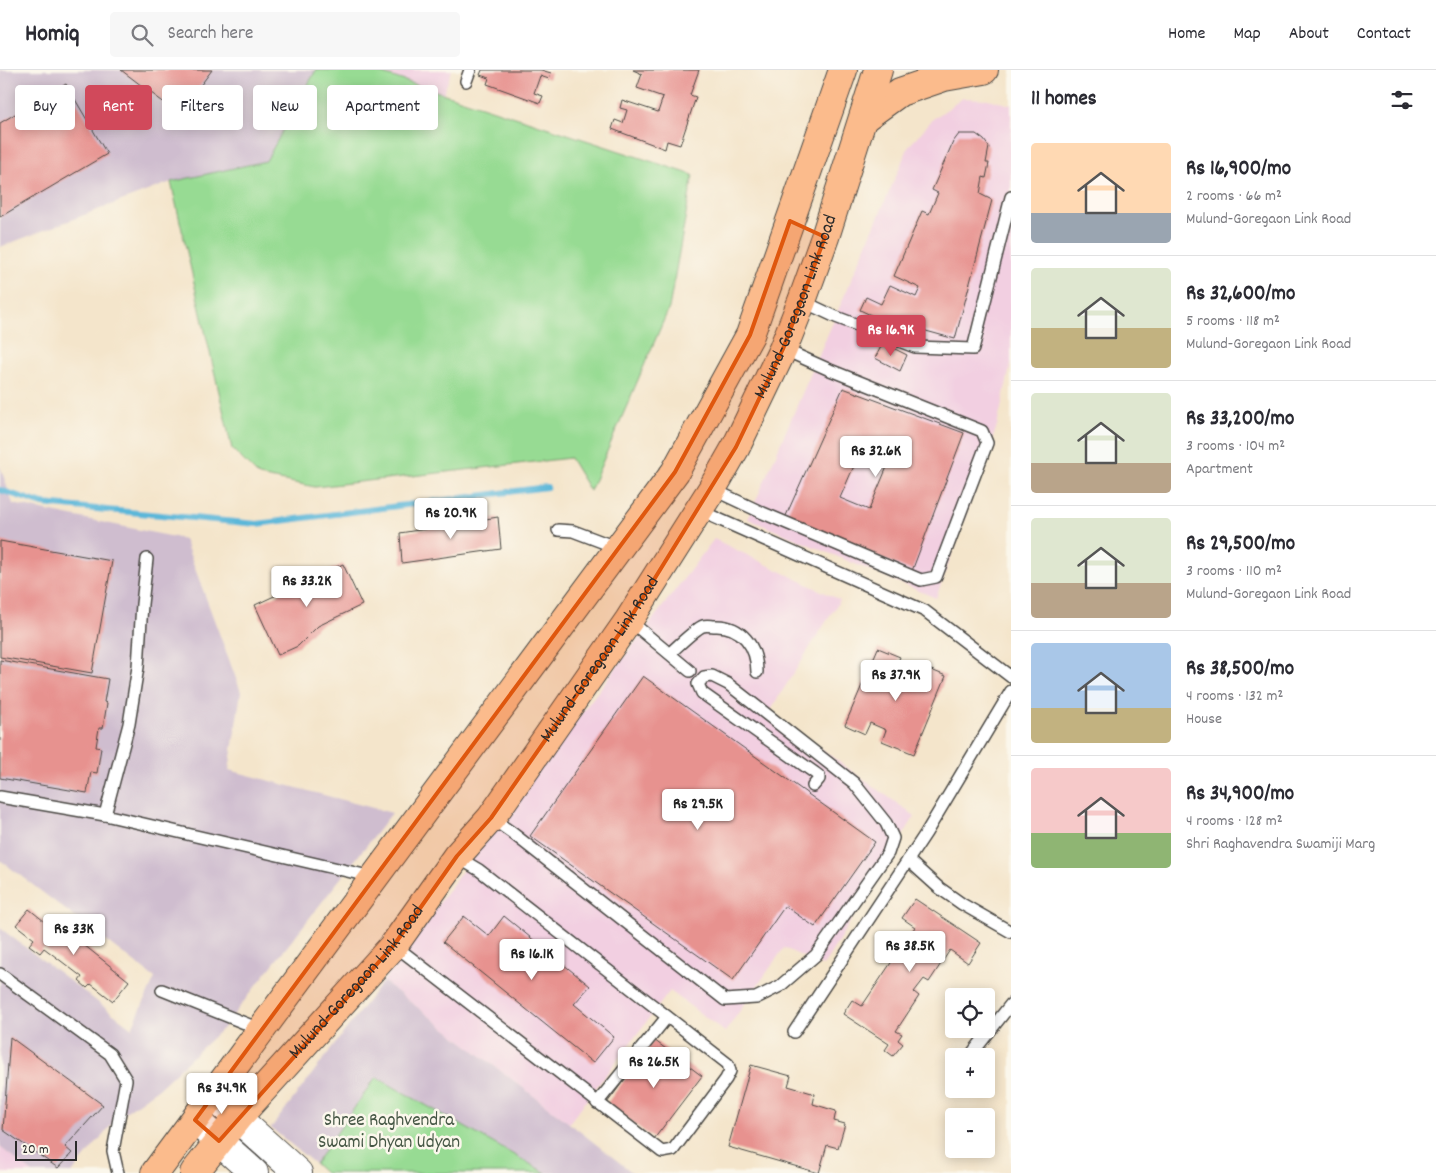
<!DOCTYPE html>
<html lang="en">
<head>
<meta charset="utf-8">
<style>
  body { margin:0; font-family:Dekko,sans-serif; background:#f7f7f7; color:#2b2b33; height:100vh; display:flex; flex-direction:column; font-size:19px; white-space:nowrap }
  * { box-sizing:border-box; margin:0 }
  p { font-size:16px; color:#7c7c81 }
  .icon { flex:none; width:28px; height:28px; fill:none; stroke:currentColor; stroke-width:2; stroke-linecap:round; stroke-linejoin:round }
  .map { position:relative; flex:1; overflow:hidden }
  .sheet { display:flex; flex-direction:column; background:#fff; width:425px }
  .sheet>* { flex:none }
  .banner { position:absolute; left:15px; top:15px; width:475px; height:45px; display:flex; gap:10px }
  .controls { position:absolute; left:945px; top:918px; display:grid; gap:10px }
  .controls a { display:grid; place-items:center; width:50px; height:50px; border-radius:5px; background:#fff; box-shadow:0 2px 12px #0003; font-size:25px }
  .scale { position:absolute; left:15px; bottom:12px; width:62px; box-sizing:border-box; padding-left:5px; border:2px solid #2b2b2b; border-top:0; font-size:14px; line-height:18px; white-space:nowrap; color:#2b2b2b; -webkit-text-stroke:4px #fbf7ec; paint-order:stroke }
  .price { position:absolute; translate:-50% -42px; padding:0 11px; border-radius:5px; background:#fff; color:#222; font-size:16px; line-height:32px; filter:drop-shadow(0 1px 2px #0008) }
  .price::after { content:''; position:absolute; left:50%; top:30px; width:15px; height:11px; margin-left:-8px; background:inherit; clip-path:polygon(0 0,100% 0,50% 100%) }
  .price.selected { background:#d1495b; color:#fff }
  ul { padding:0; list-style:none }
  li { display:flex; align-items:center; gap:15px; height:125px; padding:0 20px }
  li+li { border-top:1px solid #e1e1e2 }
  li span { display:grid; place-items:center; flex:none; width:140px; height:100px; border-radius:5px; color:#555 }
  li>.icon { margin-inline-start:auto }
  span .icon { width:60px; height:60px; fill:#fffc; stroke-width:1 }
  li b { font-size:21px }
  h2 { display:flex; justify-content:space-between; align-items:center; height:60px; padding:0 20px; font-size:21px }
  .pill { padding:0 18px; border-radius:5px; background:#fff; box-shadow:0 2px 12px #0003; font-size:18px; line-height:45px }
  .pill.selected { background:#d1495b; color:#fff }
  header { display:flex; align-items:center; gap:30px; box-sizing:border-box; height:70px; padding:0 25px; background:#fff; border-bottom:1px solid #e1e1e2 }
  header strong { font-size:24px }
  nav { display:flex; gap:28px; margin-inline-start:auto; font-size:18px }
  .search { width:350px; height:45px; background:#f7f7f7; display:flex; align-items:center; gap:12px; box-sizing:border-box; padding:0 18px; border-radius:5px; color:#7c7c81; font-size:19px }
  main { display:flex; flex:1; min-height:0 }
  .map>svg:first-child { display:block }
</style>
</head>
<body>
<header>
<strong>Homiq</strong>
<div class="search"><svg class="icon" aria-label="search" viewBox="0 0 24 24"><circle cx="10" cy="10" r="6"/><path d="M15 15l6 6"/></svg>Search here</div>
<nav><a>Home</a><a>Map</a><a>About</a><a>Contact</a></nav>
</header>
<main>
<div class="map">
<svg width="1011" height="1103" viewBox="0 0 1011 1103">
  <rect width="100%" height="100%" fill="#fbf7ec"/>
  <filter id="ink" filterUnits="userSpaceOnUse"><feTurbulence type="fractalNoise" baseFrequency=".02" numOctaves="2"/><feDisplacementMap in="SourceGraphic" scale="10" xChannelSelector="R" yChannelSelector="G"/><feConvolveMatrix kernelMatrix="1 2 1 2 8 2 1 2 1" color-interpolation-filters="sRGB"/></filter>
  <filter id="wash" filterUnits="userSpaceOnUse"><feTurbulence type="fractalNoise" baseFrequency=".0096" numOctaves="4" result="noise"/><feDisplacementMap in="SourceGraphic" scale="20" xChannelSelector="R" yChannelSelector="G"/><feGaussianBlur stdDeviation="1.12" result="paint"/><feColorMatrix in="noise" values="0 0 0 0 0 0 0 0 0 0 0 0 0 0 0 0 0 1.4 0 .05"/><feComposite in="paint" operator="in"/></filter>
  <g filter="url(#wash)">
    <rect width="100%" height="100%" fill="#f4e5cb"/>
    <g fill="#f2cfe1">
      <path d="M371,0H452L443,24Z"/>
      <path d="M963,28L988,29L1011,35V293L997,356L936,528L748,449L909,76L933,49Z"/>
      <path d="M714,469L840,530L769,642L915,746L823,896L784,878L725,962L670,921L569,1053L383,911L478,779Z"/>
      <path d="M0,1077L33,1103H0Z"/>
    </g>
    <g fill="#cfbdcf">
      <path d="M0,0H316L266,91L171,112L0,177Z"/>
      <path d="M0,396L13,434L184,469L241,622L229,700L392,743L223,958L159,1018L117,1048L72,1103H33L0,1077V858L132,958L155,908L0,790Z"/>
      <path d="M383,911L569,1053L633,1103H546L376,1007L315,1094L271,1058Z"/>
    </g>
    <g fill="#97db93" stroke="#61835f">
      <path d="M316,0H371L693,105L669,238L590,421L570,388L315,417L259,406L232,379L171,112L266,91Z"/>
      <path d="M376,1007L546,1103H325L315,1094Z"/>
    </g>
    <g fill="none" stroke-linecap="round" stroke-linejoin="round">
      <path stroke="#5bb7d9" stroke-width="6" d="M0,420L43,434L257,454L547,417"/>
    </g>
    <g id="blocks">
      <g fill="#e7928f" fill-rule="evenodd">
        <path d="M121,0H212L179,44Z"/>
        <path d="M482,0H541L551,3L549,9L540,6L534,23L543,26L540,33L487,14L489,8L480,5Z"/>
        <path d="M633,0H699L690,25L696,27L680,75L667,71L665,79L612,59L615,50L623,53L627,40L620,38L622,30L658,42L663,27L637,18L642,4Z"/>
        <path d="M66,14L107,84L0,147V53Z"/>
        <path d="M959,64H976L984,70L989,77L986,93H989L986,108L983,107L980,124L992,130L955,269L908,256L903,267L873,253L875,247L860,240L866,227L881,234L890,215L916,227L920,218L894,206L922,141L929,144L938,123L932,120L953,72Z"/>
        <path d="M883,273L907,285L900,301L875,288Z"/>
        <path d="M843,318L964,363L912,501L785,448ZM864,373L892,385L869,440L840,428Z"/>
        <path d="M498,447L501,479L402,493L400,463Z"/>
        <path d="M0,471L112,491L92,603L0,587Z"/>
        <path d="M343,494L362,535L318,556L298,576L278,585L255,535Z"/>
        <path d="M878,578L900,587L894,601L913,609L919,595L946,606L914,684L882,671L886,660L870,653L865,664L845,655Z"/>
        <path d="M0,590L108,609L104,632L107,633L103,658H99L96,677L101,678L97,703L91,702L87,723L0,708Z"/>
        <path d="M643,606L875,772L815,857L785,836L733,910L530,766Z"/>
        <path d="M915,829L981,873L968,893L950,880L929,912L924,909L914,922L919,926L896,961L902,964L898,970L903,974L893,986L885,980L889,974L843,944L852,930L862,936L915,857L902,848Z"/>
        <path d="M29,839L65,868L69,863L129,911L113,931L91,914L87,918L79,911L82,907L44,878L40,883L29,875L34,869L16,855Z"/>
        <path d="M464,846L489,866L504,846L590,916L574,934L614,967L593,993L443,872Z"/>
        <path d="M10,967L103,1035L65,1077L72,1083L58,1098L3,1060Z"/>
        <path d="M654,970L702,1006L654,1069L607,1033Z"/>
        <path d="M751,995L791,1006L788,1016L815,1024L813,1034L836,1041L834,1051L845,1054L838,1078L827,1075L819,1103L728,1077Z"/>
      </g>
    </g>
  </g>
  <g filter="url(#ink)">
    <use href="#blocks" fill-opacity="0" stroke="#494743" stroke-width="1"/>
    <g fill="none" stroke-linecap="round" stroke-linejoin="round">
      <g stroke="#494743" stroke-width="14">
        <g id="service">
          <path d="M466,11L470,0"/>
          <path d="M802,231L836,247L915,277L973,279L1011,127"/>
          <path d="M712,419L763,443L921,510L936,507L987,373L982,361L830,300L783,279"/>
          <path d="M698,440L925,541L1011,607"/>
          <path d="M558,460L573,461L618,478"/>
          <path d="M629,550L690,601"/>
          <path d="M670,583C677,577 696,558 703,556C706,555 712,556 715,556C742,555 757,577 757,602"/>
          <path d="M0,727L105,745L373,807"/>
          <path d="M105,745L129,654L138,597L142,534L147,489"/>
          <path d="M491,748L511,762L725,930L756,928L780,916L816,885L888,783L893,768L886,753L854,713L728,614L712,606L704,607L698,614L702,623L815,703L819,706V709L813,716"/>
          <path d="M908,790L938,817L962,834L1011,862"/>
          <path d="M394,875L662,1082L673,1080L726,1009L730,1001L728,994L479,800L457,787"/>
          <path d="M0,904L110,984L126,1010L113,1081L118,1103"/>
          <path d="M162,920L262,960"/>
          <path d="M794,962L926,763L1011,621"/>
          <path d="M970,986L1011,934"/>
          <path d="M597,1033L667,947"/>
        </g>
      </g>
      <g stroke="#494743" stroke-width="30">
        <g id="tertiary">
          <path d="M213,1026L298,1103"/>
          <path d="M195,1050L254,1103"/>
        </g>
      </g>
      <g stroke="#494743" stroke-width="30">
        <g id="primary">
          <path d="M864,48L900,22L944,7L984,0"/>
          <path d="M155,1103L675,402L750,265L843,0"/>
          <path id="s1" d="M194,1103L238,1047L394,875L457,786L491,748L629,550L712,419L736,377L783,279L802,231L825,167L878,0"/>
        </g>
      </g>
      <use href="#service" stroke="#fff" stroke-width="11"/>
      <use href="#tertiary" stroke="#fff" stroke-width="28"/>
      <use href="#primary" stroke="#fbbb8c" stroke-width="28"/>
    </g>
  </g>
  <path fill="#df570e" fill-opacity="0.2" stroke="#df570e" stroke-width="4" stroke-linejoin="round" d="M790,151L825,167L783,279L736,377L629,550L491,748L457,786L394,875L219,1071L195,1050L675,402L750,265Z"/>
  <g text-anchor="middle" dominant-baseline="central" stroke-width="5" stroke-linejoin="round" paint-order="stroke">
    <g font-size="19" fill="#2b2b2b" stroke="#fbf7ec">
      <text stroke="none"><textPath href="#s1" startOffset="1061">Mulund-Goregaon Link Road</textPath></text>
      <text stroke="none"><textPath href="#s1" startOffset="656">Mulund-Goregaon Link Road</textPath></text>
      <text stroke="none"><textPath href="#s1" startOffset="251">Mulund-Goregaon Link Road</textPath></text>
    </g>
    <g font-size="19" fill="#465745" stroke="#fbf7ec">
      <text x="389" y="1051">Shree Raghvendra<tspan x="389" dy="22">Swami Dhyan Udyan</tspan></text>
    </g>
  </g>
</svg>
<div class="controls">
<a><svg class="icon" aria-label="locate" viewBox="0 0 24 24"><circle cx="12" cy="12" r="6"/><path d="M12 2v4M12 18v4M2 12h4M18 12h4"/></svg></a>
<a>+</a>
<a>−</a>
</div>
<div class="scale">20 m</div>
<b class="price selected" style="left:891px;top:287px">Rs 16.9K</b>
<b class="price" style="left:876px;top:408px">Rs 32.6K</b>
<b class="price" style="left:451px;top:470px">Rs 20.9K</b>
<b class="price" style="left:307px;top:538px">Rs 33.2K</b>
<b class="price" style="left:896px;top:632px">Rs 37.9K</b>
<b class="price" style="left:698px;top:761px">Rs 29.5K</b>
<b class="price" style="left:74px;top:886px">Rs 33K</b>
<b class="price" style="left:910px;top:903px">Rs 38.5K</b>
<b class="price" style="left:532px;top:911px">Rs 16.1K</b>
<b class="price" style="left:654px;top:1019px">Rs 26.5K</b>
<b class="price" style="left:222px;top:1045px">Rs 34.9K</b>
<div class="banner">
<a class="pill">Buy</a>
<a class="pill selected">Rent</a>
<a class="pill">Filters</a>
<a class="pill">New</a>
<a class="pill">Apartment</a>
</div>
</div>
<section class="sheet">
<h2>11 homes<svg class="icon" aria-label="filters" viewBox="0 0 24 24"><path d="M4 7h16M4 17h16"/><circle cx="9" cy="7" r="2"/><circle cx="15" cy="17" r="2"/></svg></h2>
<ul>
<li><span style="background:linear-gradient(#ffd9b3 70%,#9aa5b1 0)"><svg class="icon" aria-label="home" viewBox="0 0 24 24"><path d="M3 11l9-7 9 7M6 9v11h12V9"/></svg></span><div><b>Rs 16,900/mo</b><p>2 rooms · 66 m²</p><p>Mulund-Goregaon Link Road</p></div></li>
<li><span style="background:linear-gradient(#dfe7d0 60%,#c2b280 0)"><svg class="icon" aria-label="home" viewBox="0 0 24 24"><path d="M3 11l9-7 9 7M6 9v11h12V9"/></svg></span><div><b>Rs 32,600/mo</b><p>5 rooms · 118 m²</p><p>Mulund-Goregaon Link Road</p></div></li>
<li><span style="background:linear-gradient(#dfe7d0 70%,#b9a48a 0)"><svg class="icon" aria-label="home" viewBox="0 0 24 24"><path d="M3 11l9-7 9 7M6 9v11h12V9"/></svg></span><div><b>Rs 33,200/mo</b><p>3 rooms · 104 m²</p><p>Apartment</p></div></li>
<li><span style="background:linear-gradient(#dfe7d0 65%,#b9a48a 0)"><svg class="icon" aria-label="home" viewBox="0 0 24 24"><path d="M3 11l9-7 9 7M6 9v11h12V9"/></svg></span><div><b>Rs 29,500/mo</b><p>3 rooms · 110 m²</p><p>Mulund-Goregaon Link Road</p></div></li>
<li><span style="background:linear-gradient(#a9c7e8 65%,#c2b280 0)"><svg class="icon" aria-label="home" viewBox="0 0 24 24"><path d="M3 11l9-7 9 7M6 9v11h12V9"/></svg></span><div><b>Rs 38,500/mo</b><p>4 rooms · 132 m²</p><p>House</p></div></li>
<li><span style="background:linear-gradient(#f6c9c9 65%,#8fb573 0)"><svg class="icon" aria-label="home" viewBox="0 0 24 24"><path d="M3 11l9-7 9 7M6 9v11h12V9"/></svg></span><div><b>Rs 34,900/mo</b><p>4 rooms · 128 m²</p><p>Shri Raghavendra Swamiji Marg</p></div></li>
</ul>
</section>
</main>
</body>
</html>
